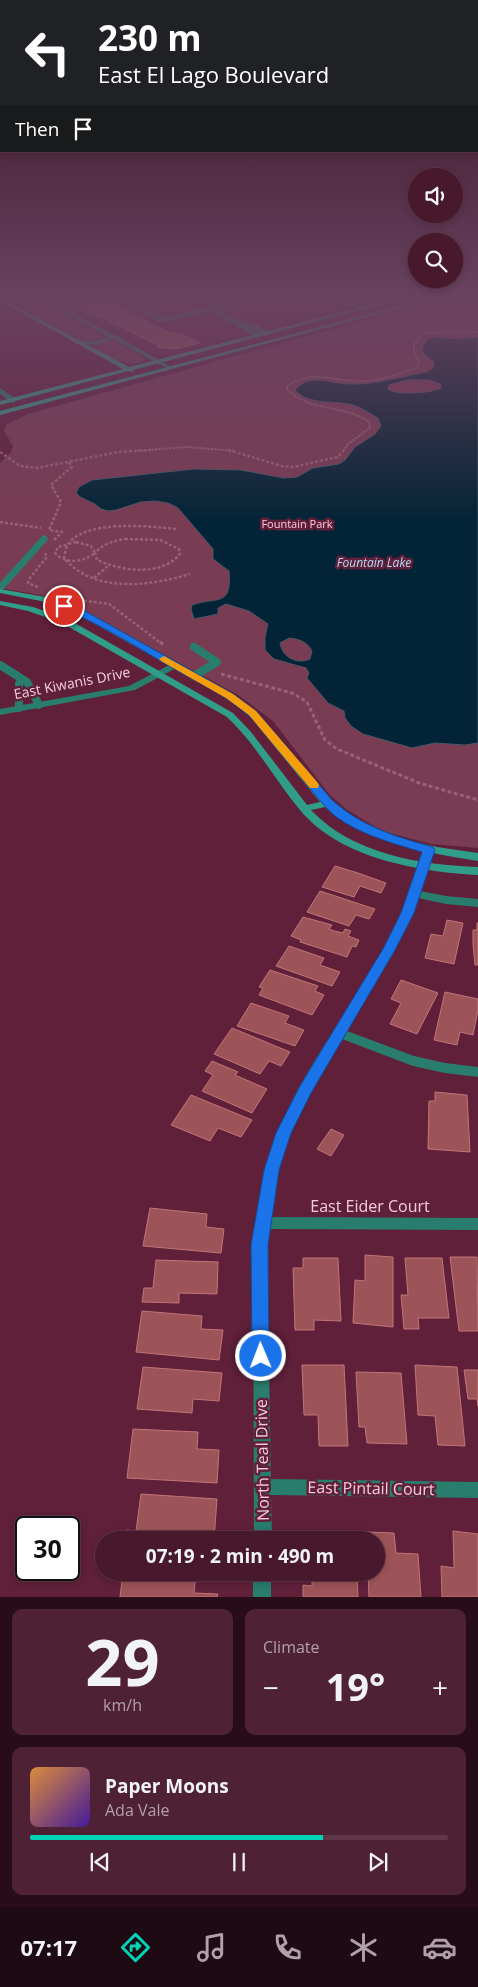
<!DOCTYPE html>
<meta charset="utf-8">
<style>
:root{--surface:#48182c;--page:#4f2134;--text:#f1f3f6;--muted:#b1a0a9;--line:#603748;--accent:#00d5b7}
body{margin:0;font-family:"Open Sans",sans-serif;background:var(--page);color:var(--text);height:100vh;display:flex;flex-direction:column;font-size:19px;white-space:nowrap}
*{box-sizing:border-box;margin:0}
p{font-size:16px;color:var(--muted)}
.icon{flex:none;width:28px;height:28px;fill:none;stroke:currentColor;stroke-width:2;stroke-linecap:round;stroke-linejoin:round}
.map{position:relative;height:1597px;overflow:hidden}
.sheet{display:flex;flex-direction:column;gap:12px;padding:12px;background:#280d18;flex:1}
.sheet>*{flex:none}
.hud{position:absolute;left:0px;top:0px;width:479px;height:152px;box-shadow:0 2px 8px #0003,0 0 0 1px var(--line);background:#202124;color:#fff;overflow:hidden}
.fabs{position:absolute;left:408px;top:168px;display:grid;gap:10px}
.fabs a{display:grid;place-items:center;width:55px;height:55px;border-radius:50%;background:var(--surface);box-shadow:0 2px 8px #0003,0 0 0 1px var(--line);font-size:25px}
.speed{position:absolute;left:15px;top:1516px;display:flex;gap:10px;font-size:25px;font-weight:700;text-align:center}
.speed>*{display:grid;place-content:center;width:65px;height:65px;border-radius:50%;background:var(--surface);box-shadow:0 2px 8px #0003,0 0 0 1px var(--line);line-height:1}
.speed .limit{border:2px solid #111;border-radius:8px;background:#fff;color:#111}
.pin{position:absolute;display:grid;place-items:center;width:42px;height:42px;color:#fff;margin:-21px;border:2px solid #fff;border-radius:50%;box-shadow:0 1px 5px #0007}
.me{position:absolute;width:55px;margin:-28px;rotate:359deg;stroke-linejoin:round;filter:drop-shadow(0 0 4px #0008)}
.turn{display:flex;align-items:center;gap:18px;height:105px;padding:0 15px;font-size:22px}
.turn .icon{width:65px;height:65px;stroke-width:2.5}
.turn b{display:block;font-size:35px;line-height:42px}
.then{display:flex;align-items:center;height:48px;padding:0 15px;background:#0003;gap:10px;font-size:19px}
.big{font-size:38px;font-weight:700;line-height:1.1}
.sheet .tile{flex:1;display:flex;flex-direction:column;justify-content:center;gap:8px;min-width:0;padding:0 18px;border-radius:10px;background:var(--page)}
.sheet .dial{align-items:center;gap:0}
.dial b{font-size:65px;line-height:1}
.song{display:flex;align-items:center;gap:15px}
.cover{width:60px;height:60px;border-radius:8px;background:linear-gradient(135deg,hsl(30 70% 55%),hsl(260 70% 35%))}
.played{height:5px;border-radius:2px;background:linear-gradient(90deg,var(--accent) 70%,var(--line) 70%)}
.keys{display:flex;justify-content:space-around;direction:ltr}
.heat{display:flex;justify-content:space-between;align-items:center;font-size:28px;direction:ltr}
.sheet .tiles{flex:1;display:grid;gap:12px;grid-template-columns:1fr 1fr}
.tile:last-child{grid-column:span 2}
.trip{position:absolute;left:95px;top:1531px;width:290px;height:50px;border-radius:25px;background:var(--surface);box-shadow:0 2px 8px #0003,0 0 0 1px var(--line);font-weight:700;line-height:50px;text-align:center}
.tab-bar{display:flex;height:80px;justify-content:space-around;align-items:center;background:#1d0a12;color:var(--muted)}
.tab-bar .icon{width:35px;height:35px}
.tab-bar .selected{color:var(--accent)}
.tab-bar b{font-size:22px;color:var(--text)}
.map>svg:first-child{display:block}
.built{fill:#6d2544}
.green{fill:#793c53}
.water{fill:#032436;stroke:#4b5667;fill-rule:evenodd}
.building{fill:#9d5458;stroke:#c27578}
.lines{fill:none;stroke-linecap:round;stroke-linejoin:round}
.path-far2{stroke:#986175;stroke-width:2;stroke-dasharray:2.5 1;stroke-linecap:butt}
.path-far1{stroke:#986175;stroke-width:2.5;stroke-dasharray:3 2;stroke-linecap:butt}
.path{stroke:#986175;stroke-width:3;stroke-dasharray:4 2.5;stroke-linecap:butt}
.lane-far2{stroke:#287d6d;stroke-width:5}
.lane-far1{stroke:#287d6d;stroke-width:7}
.lane{stroke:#287d6d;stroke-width:8}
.street{fill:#287d6d;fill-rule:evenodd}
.secondary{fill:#309d89;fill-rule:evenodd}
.route{fill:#1a73e8;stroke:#114b97}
.slow{fill:#f59e0b}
.labels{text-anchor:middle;stroke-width:5;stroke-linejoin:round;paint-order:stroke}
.far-park-label{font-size:11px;fill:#fcc8d8;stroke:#60203a}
.far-water-label{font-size:12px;font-style:italic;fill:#afdcfa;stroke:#60203a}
.street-label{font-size:14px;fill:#f4ccd8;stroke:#60203a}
.near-street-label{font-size:16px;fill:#f4ccd8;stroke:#60203a}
</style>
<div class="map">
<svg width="478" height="1597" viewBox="0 0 478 1597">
<rect width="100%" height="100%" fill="#60203a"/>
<!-- built -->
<path class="built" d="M 56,299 L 322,299 L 342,308 L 339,311 L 173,354 L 162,355 L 153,354 L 141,347 L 143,344 L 70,305 L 63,305 L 54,300 Z"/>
<!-- green -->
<path class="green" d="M 7,299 L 37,299 L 107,338 L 84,342 Z
M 440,299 L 478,299 L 478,848 L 431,844 L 386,832 L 375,827 L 346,809 L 329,794 L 273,721 L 238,695 L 71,604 L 51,597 L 0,588 L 0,463 L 11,452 L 13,446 L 4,431 L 6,425 L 28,414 Z
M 113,340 L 145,358 L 147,359 C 128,372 109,355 92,346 Z"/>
<!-- water -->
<path class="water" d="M 432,337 L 459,339 L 478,337 L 478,743 L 465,745 L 435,743 L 412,748 L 363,734 L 351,726 L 345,718 L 344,711 L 328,703 L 307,678 L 309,673 L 306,668 L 274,659 L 265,650 L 265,637 L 268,624 L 249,611 L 226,604 L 218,608 L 218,614 L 194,619 L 191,609 L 192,605 C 218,596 232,608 229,571 L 213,559 L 213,549 L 178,508 L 168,503 L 155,501 L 141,502 L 116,510 L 108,511 L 101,509 L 95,504 L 80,497 L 76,493 L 79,487 L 92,480 L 194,469 L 241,470 L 284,478 L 297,477 L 313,468 L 339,464 L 345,460 L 355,447 L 375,434 L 381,426 L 378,418 C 370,414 361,407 353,405 C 335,400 309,406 295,390 C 310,372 330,384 350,384 C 376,385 402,376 427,372 L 433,368 L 434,362 L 424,354 L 422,349 L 427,339 ZM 407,380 L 429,380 L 440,384 L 441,388 C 432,393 396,396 388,389 L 389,385 ZM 289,638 C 300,639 307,642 312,651 L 310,659 C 297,665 282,657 280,643 Z"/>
<!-- building -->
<path class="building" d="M 95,299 L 112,299 L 117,301 L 92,307 L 94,308 L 112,304 L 172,334 L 179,333 L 200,343 L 175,349 L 157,347 L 160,346 L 73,303 Z
M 335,866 L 358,873 L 386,883 L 381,893 L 360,886 L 354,897 L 322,887 Z
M 320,891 L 375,909 L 369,919 L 356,915 L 349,926 L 307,912 Z
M 303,917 L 332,925 L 329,929 L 334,931 L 343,933 L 345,929 L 351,931 L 348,936 L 359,940 L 356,947 L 352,946 L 347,957 L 300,942 L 301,940 L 291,936 Z
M 447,920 L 463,923 L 454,964 L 425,958 L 431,934 L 443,936 Z
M 477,923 L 478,923 L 478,965 L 475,965 L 473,945 L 473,930 L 477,930 Z
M 289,946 L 324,958 L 320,965 L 340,972 L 332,986 L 276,966 Z
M 270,970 L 318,986 L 315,991 L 324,995 L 312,1015 L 259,995 L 263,988 L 259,987 Z
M 401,980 L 438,993 L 417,1034 L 390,1024 L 401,1003 L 391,999 Z
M 445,992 L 478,999 L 478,1010 L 473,1035 L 460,1032 L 457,1045 L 434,1040 Z
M 251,1003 L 289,1016 L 285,1023 L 304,1030 L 295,1046 L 237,1026 Z
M 232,1028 L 290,1052 L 281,1066 L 269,1061 L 260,1074 L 214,1054 Z
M 212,1061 L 238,1072 L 235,1075 L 267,1089 L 252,1113 L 202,1091 L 213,1075 L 205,1071 Z
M 435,1092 L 467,1095 L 470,1152 L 428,1149 L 429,1101 L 435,1101 Z
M 191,1095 L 252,1120 L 241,1137 L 218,1128 L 210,1141 L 171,1125 Z
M 331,1129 L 344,1135 L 331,1156 L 317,1149 Z
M 150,1208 L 207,1214 L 206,1227 L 224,1229 L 221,1253 L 143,1246 Z
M 365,1255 L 393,1257 L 393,1327 L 353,1323 L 355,1280 L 365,1281 Z
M 450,1257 L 477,1257 L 478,1331 L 459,1331 Z
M 303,1258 L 338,1258 L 341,1321 L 314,1320 L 314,1330 L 295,1330 L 293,1268 L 303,1268 Z
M 405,1258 L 442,1258 L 449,1318 L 418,1318 L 419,1329 L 404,1329 L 401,1295 L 408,1295 Z
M 156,1260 L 218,1262 L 217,1294 L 179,1293 L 179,1303 L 142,1302 L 144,1288 L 153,1288 Z
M 142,1311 L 202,1316 L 201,1329 L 223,1330 L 219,1360 L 136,1352 Z
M 302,1365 L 344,1365 L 348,1446 L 319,1446 L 318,1415 L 304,1415 Z
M 415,1365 L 457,1367 L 465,1446 L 438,1445 L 435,1416 L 418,1415 Z
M 143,1367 L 222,1373 L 219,1401 L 193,1399 L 192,1413 L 137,1409 Z
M 464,1370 L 478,1370 L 478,1406 L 477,1399 L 468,1399 Z
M 356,1372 L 401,1373 L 407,1444 L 367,1443 L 365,1427 L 359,1427 Z
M 133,1429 L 198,1432 L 197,1449 L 219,1450 L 217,1483 L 127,1478 Z
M 141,1494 L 217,1499 L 214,1540 L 126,1540 L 127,1530 L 136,1531 Z
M 453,1531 L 478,1534 L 478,1597 L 442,1597 L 441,1566 L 454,1568 Z
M 367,1532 L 394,1533 L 396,1553 L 418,1554 L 421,1597 L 369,1597 L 368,1572 L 376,1572 L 376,1540 L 367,1540 Z
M 312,1534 L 356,1536 L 356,1540 L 312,1540 Z
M 123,1572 L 196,1572 L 194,1593 L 218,1594 L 217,1597 L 120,1597 Z
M 312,1572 L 357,1572 L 358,1597 L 303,1597 L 303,1585 L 312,1586 Z"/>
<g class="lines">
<!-- path-far2 -->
<path class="path-far2" d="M 134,451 L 186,447 L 235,451
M 343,451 L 348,444 L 370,428 L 369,422 C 344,404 307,412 286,388 C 308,367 337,383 364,381 C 382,380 401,374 417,367 L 419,363 L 414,350 L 414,344 L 424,333 L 478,332"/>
<!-- path-far1 -->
<path class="path-far1" d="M 228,450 L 282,466 L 293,467 L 338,457 L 344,450
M 0,452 L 20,466 L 37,468 L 118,452 L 151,450
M 0,522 L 41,528
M 176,529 C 150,526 82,519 67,546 C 65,550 65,555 64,558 C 94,594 150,586 190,574
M 125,539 L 160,540 L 179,549 L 180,554 C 161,577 122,571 97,560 L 95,553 C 103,544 113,541 125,539 Z
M 54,540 L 62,532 L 49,530 L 61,502 L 51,485 L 72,467 L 68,461
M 76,542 L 91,546 L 95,553 C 83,562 66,565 55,553 L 58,547 Z
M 94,578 L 109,565
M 38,587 L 28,583 L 29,579 L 47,557 L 45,553
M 79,600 L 109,604 L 162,644"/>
<!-- path -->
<path class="path" d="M 160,642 L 164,645
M 221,674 L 292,693 L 307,702 L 325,740 L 337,749 L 419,783 L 478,800"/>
<!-- lane-far2 -->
<path class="lane-far2" d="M 121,299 L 162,320 L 209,309
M 251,299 L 209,309 L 238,323 L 250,325 L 267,333
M 239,325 L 258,335
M 0,391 L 13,400"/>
<!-- lane-far1 -->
<path class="lane-far1" d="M 0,588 L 44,539"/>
<!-- lane -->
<path class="lane" d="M 194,647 L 217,662 L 194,676
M 0,665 L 27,682 L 39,705
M 19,708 L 19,684 L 21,680"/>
<!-- street -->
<path class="street" d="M 40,299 L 46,299 L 115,335 L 173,368 L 168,369 L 113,339 L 97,345 L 76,344 L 75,343 C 85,338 97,344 108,337 Z
M 335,299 L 342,299 L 377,314 L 372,315 Z
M 175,662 L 179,665 L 178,667 L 135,690 L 0,715 L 0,709 L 129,686 Z
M 429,847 L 434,850 L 420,891 L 446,896 L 478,899 L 478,907 L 446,904 L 418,898 C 401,945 372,988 347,1031 L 414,1056 L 445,1063 L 478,1067 L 478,1077 L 445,1073 L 413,1066 L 342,1039 C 317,1081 289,1123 279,1171 C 275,1186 274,1202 271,1217 L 478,1218 L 478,1230 L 270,1229 L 267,1245 L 271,1479 L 478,1482 L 478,1498 L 271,1495 L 272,1540 L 254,1540 L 253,1245 L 256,1225 L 255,1223 L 257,1219 C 262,1190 266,1161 277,1133 C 304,1067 350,1011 384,949 C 401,917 412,884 424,850 Z
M 253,1572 L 271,1572 L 271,1597 L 253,1597 Z"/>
<!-- secondary -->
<path class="secondary" d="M 0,299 L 3,299 L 129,367 L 393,299 L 401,299 L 133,370 L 133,372 L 128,371 L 0,405 L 0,401 L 123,369 L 0,301 Z
M 426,299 L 434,299 L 0,415 L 0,411 Z
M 0,589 L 51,598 L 85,611 L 233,694 L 255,711 L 331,801 L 348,814 L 365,824 L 402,839 L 437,847 L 478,853 L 478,861 C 421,852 372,843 325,807 L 311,810 C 352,854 421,865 478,867 L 478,875 C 419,872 339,858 300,810 C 275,780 256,744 227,717 L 60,622 L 28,611 L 0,605 L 0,601 L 33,607 L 66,618 L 233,713 L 251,732 L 307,805 L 320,802 L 249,715 L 227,698 L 79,615 L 46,602 L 0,593 Z"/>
</g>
<!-- sky -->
<linearGradient id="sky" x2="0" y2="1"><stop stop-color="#351220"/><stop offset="0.57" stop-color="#694260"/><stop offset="1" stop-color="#694260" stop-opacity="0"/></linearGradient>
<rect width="478" height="522" fill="url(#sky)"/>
<!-- route -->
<path class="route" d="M 64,603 L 85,611 L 233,694 L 256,711 L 332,800 C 361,826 396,837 433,847 L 435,850 L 414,913 L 395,950 L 311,1093 L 291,1133 L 279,1170 L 268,1245 L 269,1356 L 267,1361 L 261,1364 L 254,1361 L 252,1356 L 251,1245 L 264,1170 L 276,1133 L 300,1086 L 383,949 L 401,913 L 422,852 C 392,843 361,835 335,816 C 324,807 316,795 307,785 C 289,761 270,735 248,715 C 226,695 197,682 171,667 C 135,646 99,623 60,608 L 60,604 Z"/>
<!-- slow -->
<path class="slow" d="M 164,656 L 233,694 L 256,711 L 318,783 L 319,785 L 318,788 L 310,788 L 249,715 L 226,698 L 161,661 L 159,659 Z"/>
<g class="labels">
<!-- far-park labels -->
<g class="far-park-label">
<text x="297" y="528">Fountain Park</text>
</g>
<!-- far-water labels -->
<g class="far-water-label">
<text x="374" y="567">Fountain Lake</text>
</g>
<!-- street labels -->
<g class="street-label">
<text transform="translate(72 683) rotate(-11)" y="5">East Kiwanis Drive</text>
</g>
<!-- near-street labels -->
<g class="near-street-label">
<text x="370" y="1212">East Eider Court</text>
<text transform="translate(262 1460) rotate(-91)" y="6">North Teal Drive</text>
<text transform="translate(371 1488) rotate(1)" y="6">East Pintail Court</text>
</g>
</g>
</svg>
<div class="fabs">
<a><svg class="icon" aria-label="sound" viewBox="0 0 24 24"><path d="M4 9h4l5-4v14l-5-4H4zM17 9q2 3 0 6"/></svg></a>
<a><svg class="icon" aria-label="search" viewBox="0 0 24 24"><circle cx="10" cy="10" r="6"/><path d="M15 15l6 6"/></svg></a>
</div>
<div class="speed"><div class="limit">30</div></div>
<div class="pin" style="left:64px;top:606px;background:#d93025"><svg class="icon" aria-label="arrive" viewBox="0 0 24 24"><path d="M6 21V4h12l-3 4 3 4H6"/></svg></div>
<svg class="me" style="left:261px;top:1356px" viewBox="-20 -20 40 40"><circle r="17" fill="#1a73e8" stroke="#fff" stroke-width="3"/><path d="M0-11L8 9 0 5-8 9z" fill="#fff"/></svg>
<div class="trip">07:19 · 2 min · 490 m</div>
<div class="hud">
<div class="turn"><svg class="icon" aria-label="left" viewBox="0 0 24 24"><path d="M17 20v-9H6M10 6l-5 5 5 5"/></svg><div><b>230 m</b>East El Lago Boulevard</div></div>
<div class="then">Then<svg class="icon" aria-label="arrive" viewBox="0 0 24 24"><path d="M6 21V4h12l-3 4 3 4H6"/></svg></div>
</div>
</div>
<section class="sheet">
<div class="tiles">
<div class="tile dial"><b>29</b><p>km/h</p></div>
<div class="tile"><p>Climate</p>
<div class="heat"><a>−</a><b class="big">19°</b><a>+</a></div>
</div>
<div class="tile">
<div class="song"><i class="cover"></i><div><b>Paper Moons</b><p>Ada Vale</p></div></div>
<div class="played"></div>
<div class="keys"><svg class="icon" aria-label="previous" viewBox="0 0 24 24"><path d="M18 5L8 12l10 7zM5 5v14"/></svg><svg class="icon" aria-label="pause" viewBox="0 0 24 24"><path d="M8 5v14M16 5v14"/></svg><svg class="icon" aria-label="next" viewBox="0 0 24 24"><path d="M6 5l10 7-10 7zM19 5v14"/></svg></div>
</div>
</div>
</section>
<nav class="tab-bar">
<b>07:17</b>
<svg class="icon selected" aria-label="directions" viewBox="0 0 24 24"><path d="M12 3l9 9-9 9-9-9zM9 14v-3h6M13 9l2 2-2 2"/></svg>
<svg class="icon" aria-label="music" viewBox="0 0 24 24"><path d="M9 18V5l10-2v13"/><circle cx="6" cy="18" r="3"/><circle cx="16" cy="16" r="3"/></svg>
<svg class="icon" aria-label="phone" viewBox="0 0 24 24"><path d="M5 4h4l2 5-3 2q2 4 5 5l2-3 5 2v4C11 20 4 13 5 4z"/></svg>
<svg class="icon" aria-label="climate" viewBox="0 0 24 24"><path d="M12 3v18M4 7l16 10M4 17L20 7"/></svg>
<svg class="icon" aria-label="car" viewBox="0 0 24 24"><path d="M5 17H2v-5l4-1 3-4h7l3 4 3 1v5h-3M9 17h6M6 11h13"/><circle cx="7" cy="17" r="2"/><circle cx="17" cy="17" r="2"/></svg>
</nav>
